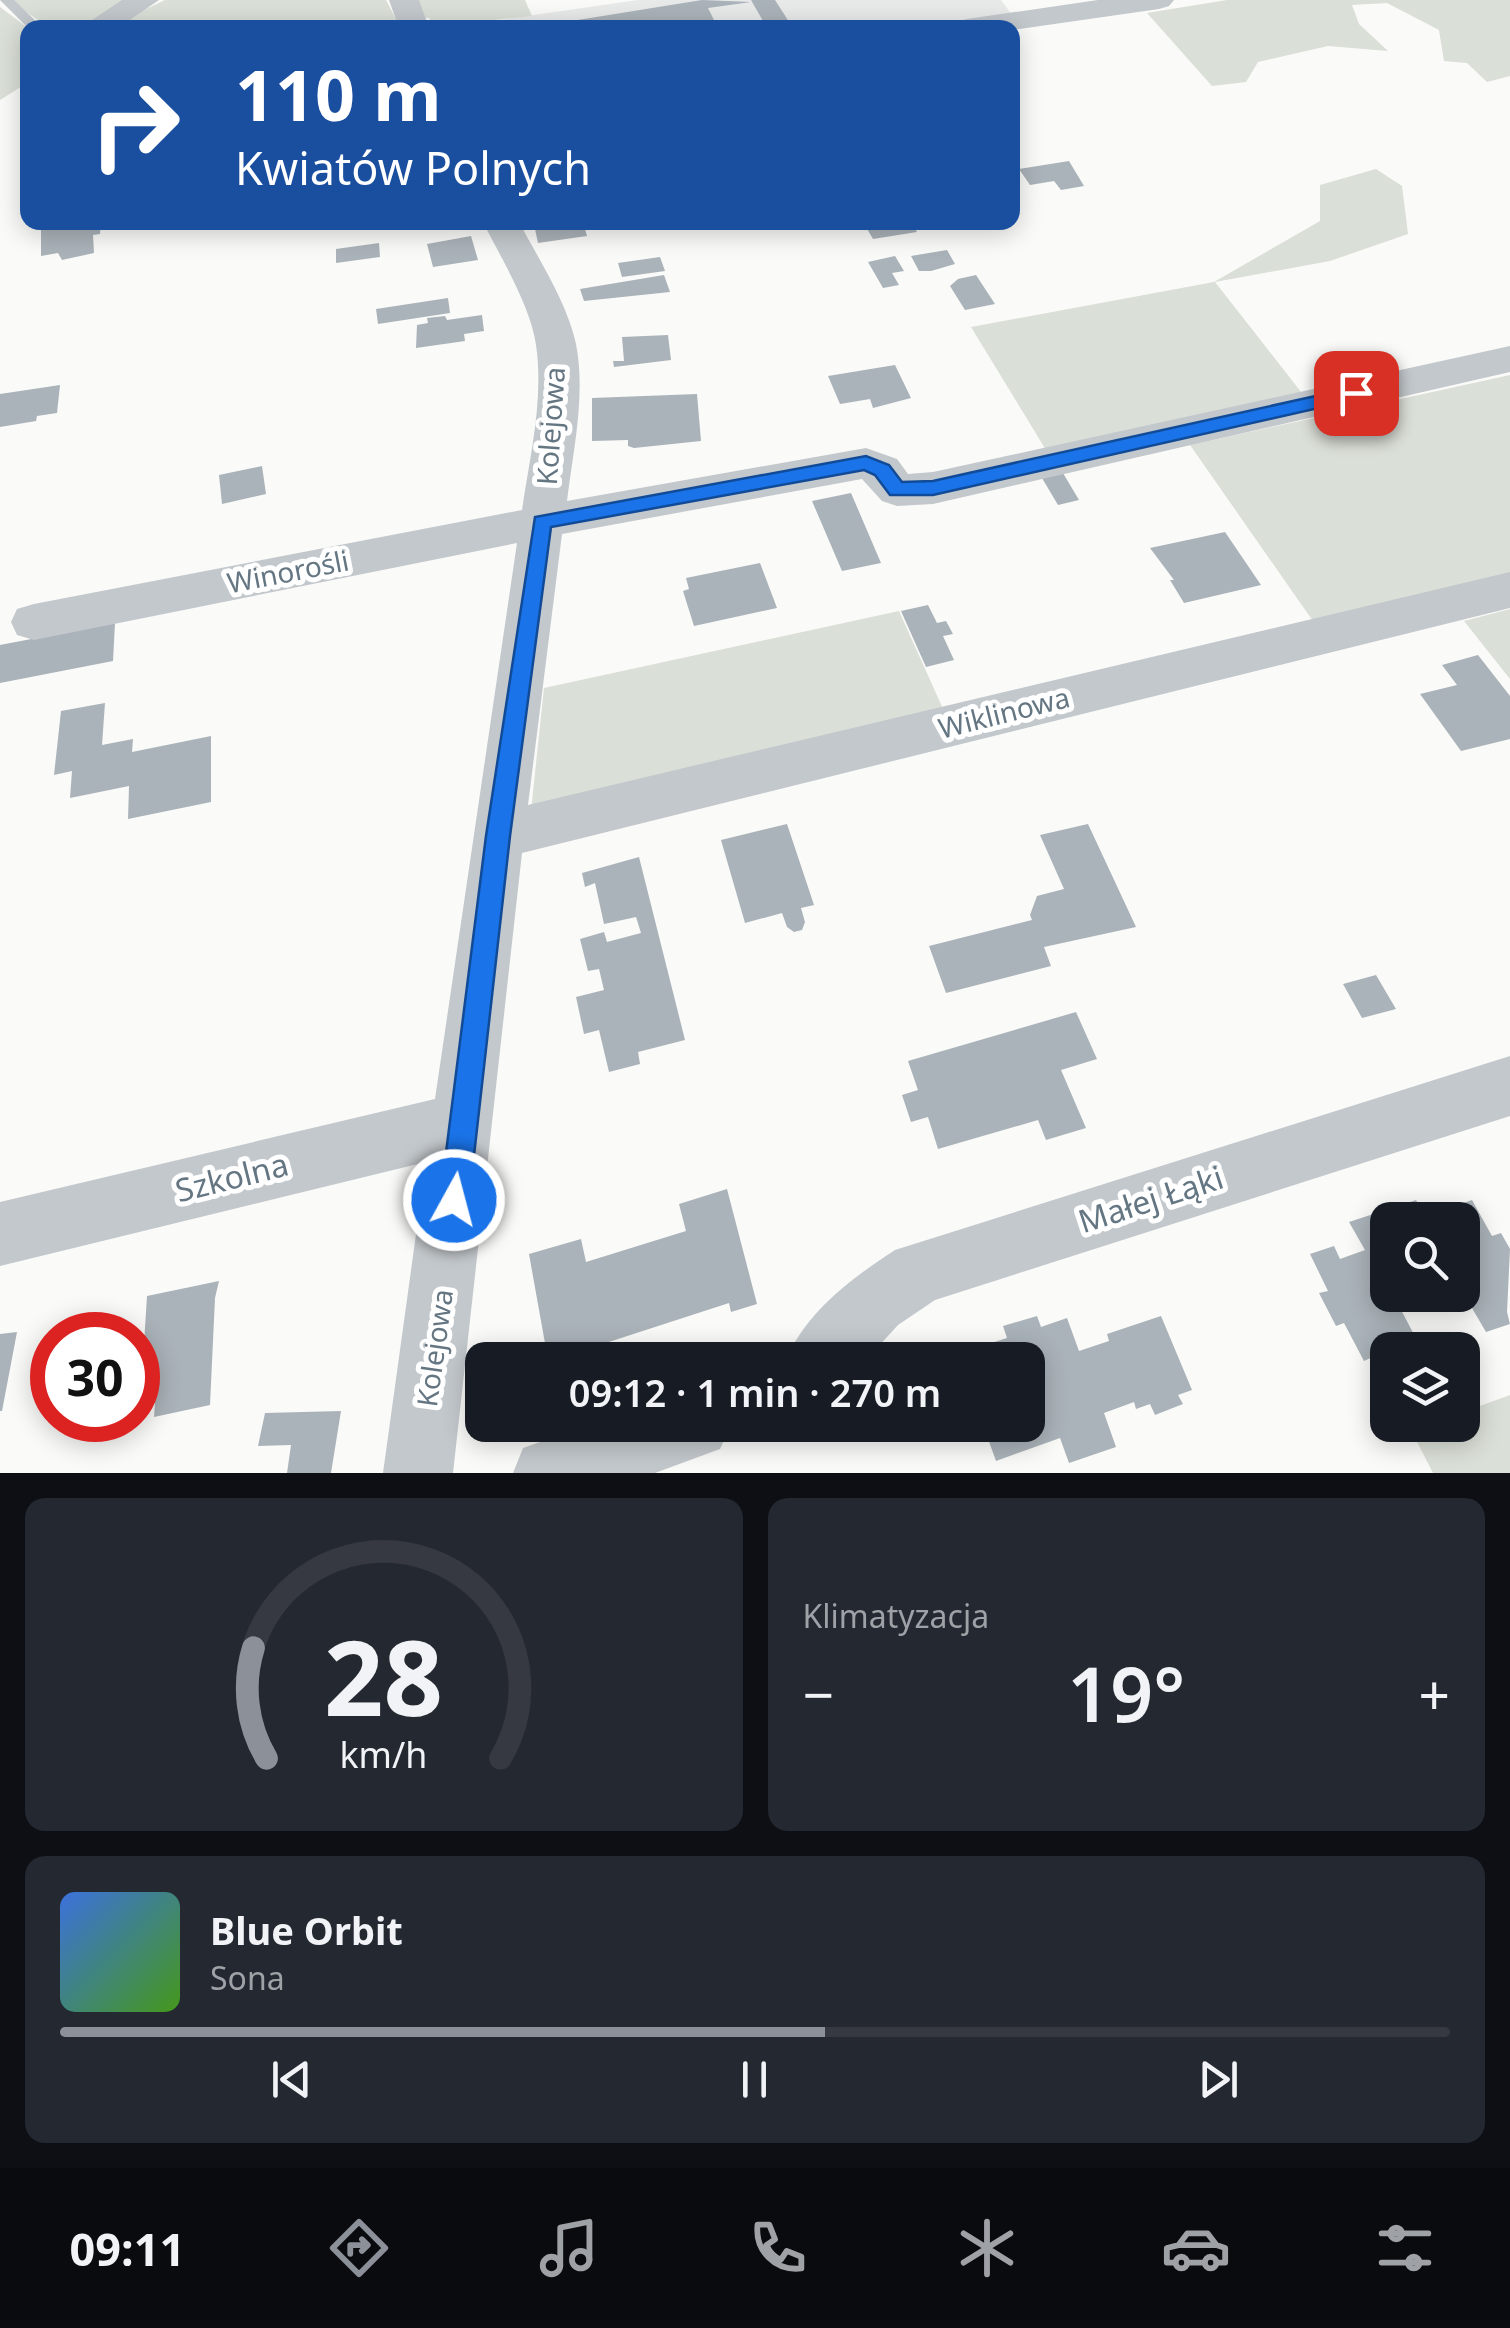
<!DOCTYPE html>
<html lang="pl">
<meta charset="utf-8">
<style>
:root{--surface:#171b24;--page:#242831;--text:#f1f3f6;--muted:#9ea1a6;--line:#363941;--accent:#8c9099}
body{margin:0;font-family:"Noto Sans",sans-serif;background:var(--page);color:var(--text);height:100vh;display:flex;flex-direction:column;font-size:38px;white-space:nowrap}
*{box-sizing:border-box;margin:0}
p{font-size:32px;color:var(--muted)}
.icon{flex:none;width:55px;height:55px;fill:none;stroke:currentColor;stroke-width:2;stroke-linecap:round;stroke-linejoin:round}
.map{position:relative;height:1473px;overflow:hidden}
.details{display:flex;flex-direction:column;gap:25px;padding:25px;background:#0d0f14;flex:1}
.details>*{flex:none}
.guide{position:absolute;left:20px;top:20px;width:1000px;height:210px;border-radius:20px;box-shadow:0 5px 25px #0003;background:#1a4fa0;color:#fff;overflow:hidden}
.tools{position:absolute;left:1370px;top:1202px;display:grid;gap:20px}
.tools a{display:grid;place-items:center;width:110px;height:110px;border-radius:20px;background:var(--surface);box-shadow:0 5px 25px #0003;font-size:50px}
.speed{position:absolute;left:30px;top:1312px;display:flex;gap:20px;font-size:50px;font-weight:700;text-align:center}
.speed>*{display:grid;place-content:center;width:130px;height:130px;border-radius:50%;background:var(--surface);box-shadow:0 5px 25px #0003;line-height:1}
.speed .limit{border:15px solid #d22;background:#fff;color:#111}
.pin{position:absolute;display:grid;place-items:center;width:85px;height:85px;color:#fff;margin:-42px;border-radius:20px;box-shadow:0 5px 15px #0006}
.me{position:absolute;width:110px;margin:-55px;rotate:7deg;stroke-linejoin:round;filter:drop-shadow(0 0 8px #0008)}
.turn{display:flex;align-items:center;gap:35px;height:210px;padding:0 50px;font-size:45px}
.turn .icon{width:130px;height:130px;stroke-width:2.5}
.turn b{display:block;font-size:70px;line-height:85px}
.big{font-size:75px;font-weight:600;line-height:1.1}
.details .tile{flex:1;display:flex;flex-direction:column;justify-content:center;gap:15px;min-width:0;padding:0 35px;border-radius:20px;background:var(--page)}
.details .dial{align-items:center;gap:0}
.dial svg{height:260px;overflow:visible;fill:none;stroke:var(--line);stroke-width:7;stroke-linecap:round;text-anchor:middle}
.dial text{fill:var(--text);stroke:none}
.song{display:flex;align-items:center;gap:30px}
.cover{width:120px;height:120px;border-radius:15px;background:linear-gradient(135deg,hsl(220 70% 55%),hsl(100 70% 35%))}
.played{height:10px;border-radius:5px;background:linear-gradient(90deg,var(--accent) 55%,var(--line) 55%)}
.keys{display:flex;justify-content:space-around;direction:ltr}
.heat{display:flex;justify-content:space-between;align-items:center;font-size:55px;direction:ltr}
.details .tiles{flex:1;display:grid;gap:25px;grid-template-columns:1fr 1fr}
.tile:last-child{grid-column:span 2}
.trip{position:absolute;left:465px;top:1342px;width:580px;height:100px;border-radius:20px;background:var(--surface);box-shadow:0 5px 25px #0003;font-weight:600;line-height:100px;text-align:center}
.tabs{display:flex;height:160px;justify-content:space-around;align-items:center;background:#090b0e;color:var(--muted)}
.tabs .icon{width:70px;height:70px}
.tabs .selected{color:var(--accent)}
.tabs b{font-size:45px;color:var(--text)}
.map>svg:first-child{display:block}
.built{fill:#e8e9e9}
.green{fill:#dadfd7}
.building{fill:#aab3b9}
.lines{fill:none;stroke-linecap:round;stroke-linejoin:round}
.lane{fill:#c3c8cc;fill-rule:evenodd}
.street{fill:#c3c8cc;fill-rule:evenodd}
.route{fill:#1a73e8;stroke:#114b97;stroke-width:2.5}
.labels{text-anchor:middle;stroke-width:10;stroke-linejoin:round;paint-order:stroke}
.street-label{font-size:28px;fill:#657683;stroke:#fff}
.near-street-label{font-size:32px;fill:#657683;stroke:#fff}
</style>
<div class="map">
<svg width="1510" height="1473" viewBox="0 0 1510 1473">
<rect width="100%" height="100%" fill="#fafaf8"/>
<!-- built -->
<path class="built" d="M 638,0 L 1001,0 L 1012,15 L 923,28 L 444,28 Z"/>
<!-- green -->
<path class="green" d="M 13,0 L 134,0 C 82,30 61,46 13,0 Z
M 165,0 L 386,0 L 400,27 L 106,28 Z
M 416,0 L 525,0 L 532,16 L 426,27 L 433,24 L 429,18 L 423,18 Z
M 1227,0 L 1510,0 L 1510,76 L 1487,82 L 1467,63 L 1444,61 L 1439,30 L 1387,3 L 1352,5 L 1359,24 L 1388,51 L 1328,46 L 1258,62 L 1246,82 L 1212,86 L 1147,13 Z
M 0,7 L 28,28 L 27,83 L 0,100 Z
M 1376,169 L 1402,186 L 1408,234 L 1330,261 L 1215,282 L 1305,397 L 1046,450 L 971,327 L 1214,282 L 1320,221 L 1320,185 Z
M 1510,375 L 1510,576 L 1315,624 L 1190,445 Z
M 1510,609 L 1510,679 L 1464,621 Z
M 899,611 L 944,711 L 531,811 L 544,688 Z
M 1510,1395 L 1510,1473 L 1433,1473 L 1411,1430 L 1426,1425 L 1462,1425 L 1463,1412 Z"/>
<!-- building -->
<path class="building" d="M 702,0 L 751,2 L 708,8 L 718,28 L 528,28 Z
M 751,0 L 775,0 L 791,25 L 733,28 L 763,21 Z
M 1069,161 L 1084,186 L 1061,190 L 1054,181 L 1030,185 L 1019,169 Z
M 62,222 L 101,222 L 100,234 L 93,235 L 94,253 L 62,260 L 58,253 L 41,256 L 41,229 L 61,226 Z
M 583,222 L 587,236 L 538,243 L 535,229 Z
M 911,222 L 917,232 L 873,239 L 866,227 L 856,223 Z
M 471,236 L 478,260 L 433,267 L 427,244 Z
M 379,243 L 380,257 L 336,263 L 336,249 Z
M 947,250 L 955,264 L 931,271 L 919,271 L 911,256 Z
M 895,256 L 904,271 L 892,273 L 899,285 L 883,288 L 868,262 Z
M 660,257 L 665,271 L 622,277 L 618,263 Z
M 664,275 L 670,292 L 584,301 L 580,289 Z
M 976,275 L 995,304 L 965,310 L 950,286 L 958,279 Z
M 448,298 L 450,313 L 378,324 L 376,309 Z
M 482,315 L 484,331 L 464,334 L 465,341 L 416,348 L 417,325 L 428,323 L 427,318 L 445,316 L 447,320 Z
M 668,335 L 671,360 L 614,367 L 613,361 L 624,361 L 622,337 Z
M 895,365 L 911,398 L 873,408 L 870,399 L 840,404 L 828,376 Z
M 60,385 L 57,413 L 37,416 L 36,421 L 0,427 L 0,394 Z
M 697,394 L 701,441 L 634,448 L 628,446 L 628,440 L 592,441 L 592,398 Z
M 262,466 L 266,494 L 222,504 L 219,475 Z
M 1063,473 L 1079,500 L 1058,505 L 1042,478 Z
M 851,493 L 881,563 L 842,571 L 812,501 Z
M 1225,532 L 1261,585 L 1184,603 L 1170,580 L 1174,580 L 1150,548 Z
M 760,563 L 777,608 L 694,626 L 683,591 L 689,589 L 686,578 Z
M 928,605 L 937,623 L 946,621 L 953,634 L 943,636 L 954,660 L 926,667 L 901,611 Z
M 115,623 L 113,661 L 0,683 L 0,645 Z
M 1478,655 L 1510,696 L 1510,739 L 1461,751 L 1420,694 L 1457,685 L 1442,665 Z
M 105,703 L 102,745 L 133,739 L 132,752 L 211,736 L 211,802 L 128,819 L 129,786 L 70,798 L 72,771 L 54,775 L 61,711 Z
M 787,824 L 814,905 L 801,908 L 805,922 L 802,930 L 794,932 L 787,927 L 782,913 L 745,923 L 721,840 Z
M 1088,824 L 1136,927 L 1044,947 L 1051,966 L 946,993 L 929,946 L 1032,920 L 1030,915 L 1037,896 L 1064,889 L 1040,835 Z
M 639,857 L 685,1040 L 638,1052 L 640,1064 L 609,1072 L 599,1030 L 584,1034 L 576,997 L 604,990 L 599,969 L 588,971 L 580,939 L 604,932 L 607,942 L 641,933 L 636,917 L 604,924 L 595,883 L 585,887 L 582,873 Z
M 1376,975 L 1396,1009 L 1362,1018 L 1343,984 Z
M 1076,1012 L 1097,1059 L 1061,1070 L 1086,1128 L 1046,1140 L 1038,1120 L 938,1149 L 928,1117 L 911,1122 L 902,1095 L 918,1090 L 908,1061 Z
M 727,1189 L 757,1304 L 731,1312 L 729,1303 L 578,1352 L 579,1360 L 548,1360 L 529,1254 L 581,1239 L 586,1262 L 686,1231 L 679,1204 Z
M 1416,1200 L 1428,1220 L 1388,1220 L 1388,1295 L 1423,1295 L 1398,1304 L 1422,1350 L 1388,1350 L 1364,1361 L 1344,1323 L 1336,1326 L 1319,1293 L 1328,1291 L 1310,1254 L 1334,1246 L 1340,1259 L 1365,1250 L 1349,1222 Z
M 1472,1200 L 1492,1236 L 1501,1233 L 1510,1249 L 1507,1312 L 1510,1324 L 1486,1332 L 1462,1291 L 1462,1220 L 1455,1220 L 1449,1208 Z
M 219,1281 L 215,1298 L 210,1405 L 154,1417 L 157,1372 L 142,1375 L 147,1296 Z
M 1037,1316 L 1041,1327 L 1067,1318 L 1079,1351 L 1109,1341 L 1107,1334 L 1161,1316 L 1192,1390 L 1178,1395 L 1183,1404 L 1155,1415 L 1150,1404 L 1136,1409 L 1134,1402 L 1104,1413 L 1116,1447 L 1069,1463 L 1060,1438 L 996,1461 L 987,1436 L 992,1434 L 989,1425 L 1028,1425 L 1028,1360 L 972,1360 L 969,1350 L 1007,1338 L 1003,1326 Z
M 17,1332 L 2,1411 L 0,1411 L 0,1334 Z
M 341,1411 L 331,1473 L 287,1473 L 291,1445 L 258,1446 L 265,1413 Z"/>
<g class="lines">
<!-- lane -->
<path class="lane" d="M 0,0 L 14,0 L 43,28 L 28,28 Z"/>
<!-- street -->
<path class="street" d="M 122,0 L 159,0 L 118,28 L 80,28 Z
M 389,0 L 419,0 L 429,28 L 399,28 Z
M 1098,0 L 1174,0 L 1169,6 L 1159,9 L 1012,30 L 952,28 L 956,22 L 967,19 Z
M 483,222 L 519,222 C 539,260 567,302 576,344 C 586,395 573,451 567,501 L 866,448 L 897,459 L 908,474 L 933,472 L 1510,346 L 1510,372 L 933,504 L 897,506 L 882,501 L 862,479 L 562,534 L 528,805 L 1510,572 L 1510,608 L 522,853 L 453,1473 L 383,1473 L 426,1162 L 0,1266 L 0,1202 L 435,1099 L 517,543 L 34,640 L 17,635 L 11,622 L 17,609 L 34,604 L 522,510 C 530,456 544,399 536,345 C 531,307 501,258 483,222 Z
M 1510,1056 L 1510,1116 L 935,1300 L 898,1325 L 866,1360 L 786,1360 C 806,1312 852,1278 895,1250 Z
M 588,1425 L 731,1425 L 720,1449 L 655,1473 L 513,1473 L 523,1448 Z"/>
</g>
<!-- route -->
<path class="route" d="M 1356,387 L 1365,393 L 1363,398 L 933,495 L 890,495 L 875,475 L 864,470 L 551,527 L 510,836 L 469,1200 L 464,1210 L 454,1214 L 444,1210 L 440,1200 L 486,836 L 535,517 L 866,456 L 889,465 L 902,482 L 933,481 Z"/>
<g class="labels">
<!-- street labels -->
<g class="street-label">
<text transform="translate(551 426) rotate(-86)" y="10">Kolejowa</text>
<text transform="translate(288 572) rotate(-11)" y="10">Winorośli</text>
<text transform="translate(1004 713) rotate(-14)" y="10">Wiklinowa</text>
<text transform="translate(435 1348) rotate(-82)" y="10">Kolejowa</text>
</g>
<!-- near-street labels -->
<g class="near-street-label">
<text transform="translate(232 1178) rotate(-14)" y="11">Szkolna</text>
<text transform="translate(1151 1200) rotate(-18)" y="11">Małej Łąki</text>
</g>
</g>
</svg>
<div class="tools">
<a><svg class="icon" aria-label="search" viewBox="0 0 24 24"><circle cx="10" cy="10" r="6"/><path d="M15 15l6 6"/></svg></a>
<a><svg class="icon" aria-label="layers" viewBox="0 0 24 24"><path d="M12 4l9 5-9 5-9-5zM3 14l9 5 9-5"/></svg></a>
</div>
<div class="speed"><div class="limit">30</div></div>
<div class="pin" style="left:1356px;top:393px;background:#d93025"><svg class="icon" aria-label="arrive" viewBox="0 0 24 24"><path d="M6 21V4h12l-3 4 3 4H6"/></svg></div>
<svg class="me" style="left:454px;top:1200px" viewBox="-20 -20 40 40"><circle r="17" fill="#1a73e8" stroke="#fff" stroke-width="3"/><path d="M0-11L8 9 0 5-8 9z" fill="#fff"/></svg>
<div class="trip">09:12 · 1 min · 270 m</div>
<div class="guide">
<div class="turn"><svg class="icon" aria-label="right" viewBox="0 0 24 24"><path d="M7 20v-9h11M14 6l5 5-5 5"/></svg><div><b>110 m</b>Kwiatów Polnych</div></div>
</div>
</div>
<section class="details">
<div class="tiles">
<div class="tile dial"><svg viewBox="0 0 100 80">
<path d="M14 69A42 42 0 1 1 86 69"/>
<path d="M14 69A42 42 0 0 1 10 35" stroke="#8c9099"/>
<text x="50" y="56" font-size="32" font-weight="700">28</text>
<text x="50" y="72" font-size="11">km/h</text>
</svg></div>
<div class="tile"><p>Klimatyzacja</p>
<div class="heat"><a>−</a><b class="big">19°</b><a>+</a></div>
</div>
<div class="tile">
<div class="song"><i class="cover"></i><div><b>Blue Orbit</b><p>Sona</p></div></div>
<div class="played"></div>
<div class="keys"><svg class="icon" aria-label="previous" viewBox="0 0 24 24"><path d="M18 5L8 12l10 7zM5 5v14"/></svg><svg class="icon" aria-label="pause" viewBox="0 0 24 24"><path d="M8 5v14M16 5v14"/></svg><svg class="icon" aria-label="next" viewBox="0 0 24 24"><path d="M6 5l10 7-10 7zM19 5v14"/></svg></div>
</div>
</div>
</section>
<nav class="tabs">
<b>09:11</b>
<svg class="icon selected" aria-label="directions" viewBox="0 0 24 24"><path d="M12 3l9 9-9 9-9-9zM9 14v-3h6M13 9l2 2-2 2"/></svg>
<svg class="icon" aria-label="music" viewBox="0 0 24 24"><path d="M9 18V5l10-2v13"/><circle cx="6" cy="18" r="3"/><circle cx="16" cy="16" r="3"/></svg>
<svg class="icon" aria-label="phone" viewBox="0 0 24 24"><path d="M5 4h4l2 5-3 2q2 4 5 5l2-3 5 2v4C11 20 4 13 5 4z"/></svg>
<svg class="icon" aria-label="climate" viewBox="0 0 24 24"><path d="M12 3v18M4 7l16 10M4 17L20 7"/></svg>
<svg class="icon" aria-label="car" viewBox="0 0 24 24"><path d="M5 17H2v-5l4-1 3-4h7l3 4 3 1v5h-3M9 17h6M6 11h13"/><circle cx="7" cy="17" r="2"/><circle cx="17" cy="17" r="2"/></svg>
<svg class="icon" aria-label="filters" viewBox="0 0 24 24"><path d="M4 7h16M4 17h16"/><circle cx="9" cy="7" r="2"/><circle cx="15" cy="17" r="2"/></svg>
</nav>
